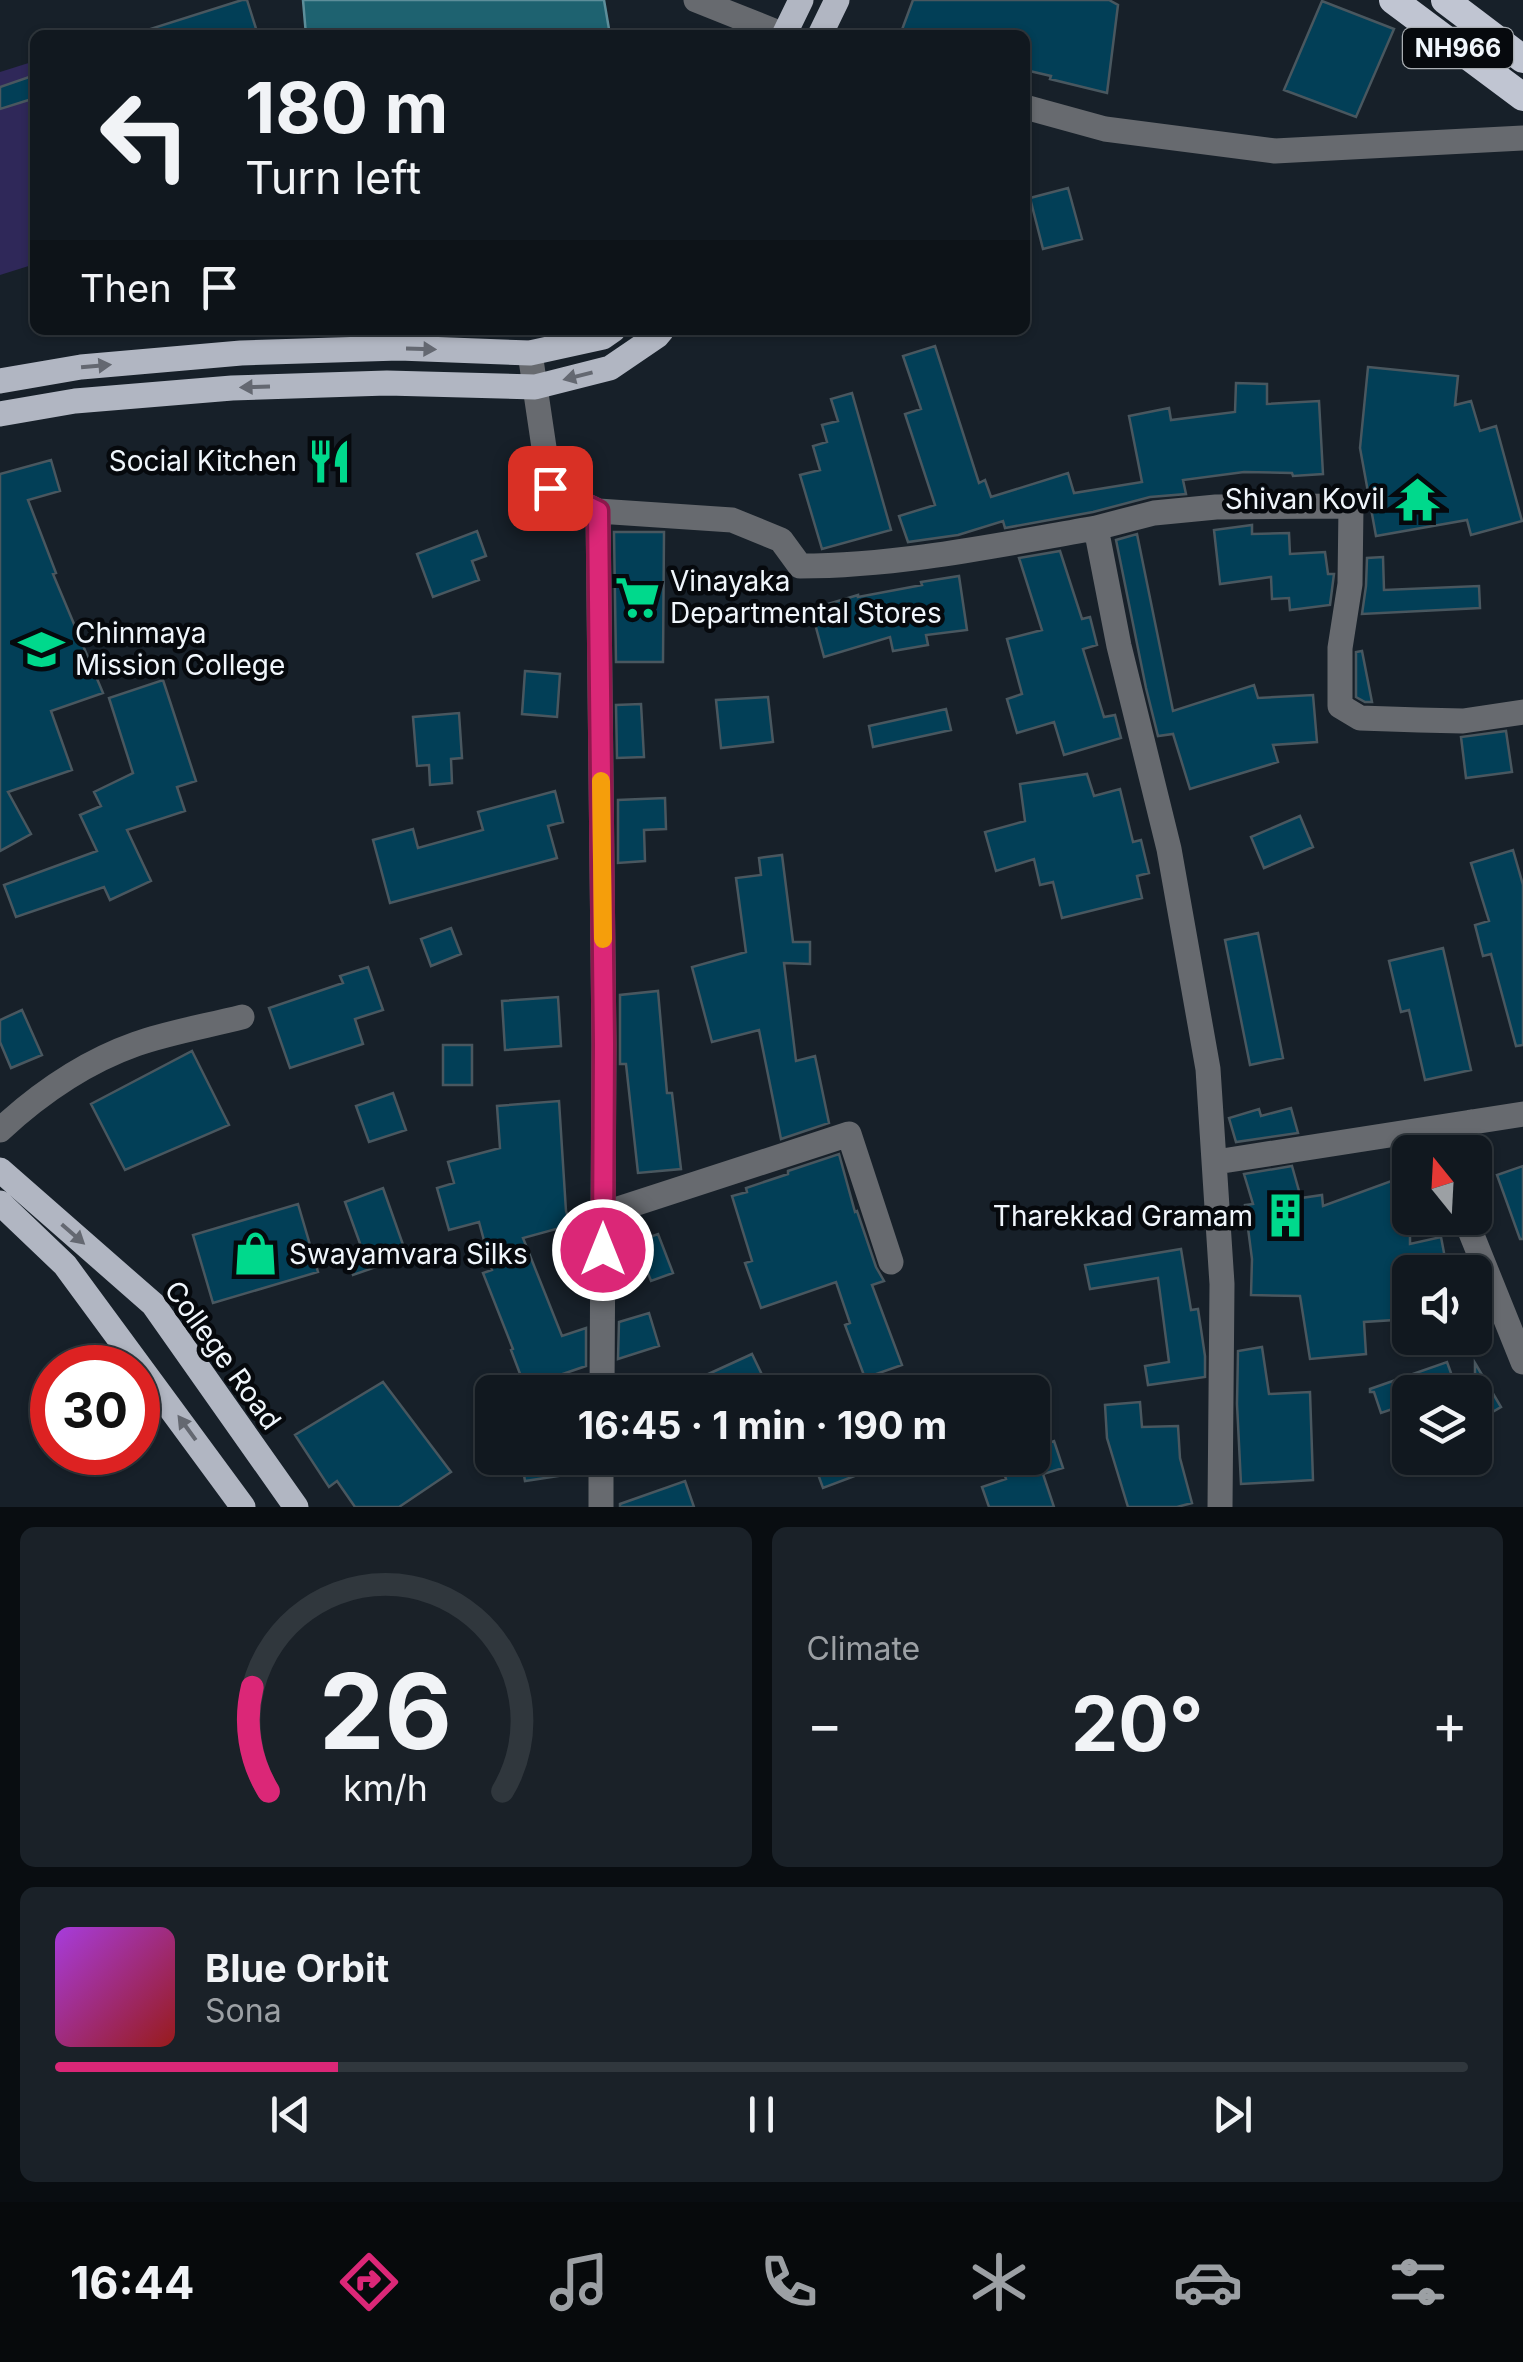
<!DOCTYPE html>
<meta charset="utf-8">
<style>
:root{--surface:#11181f;--page:#1a2128;--text:#f1f3f6;--muted:#9ca0a4;--line:#30373d;--accent:#db2777}
body{margin:0;font-family:Inter,sans-serif;background:var(--page);color:var(--text);height:100vh;display:flex;flex-direction:column;font-size:38px;white-space:nowrap}
*{box-sizing:border-box;margin:0}
p{font-size:32px;color:var(--muted)}
.icon{flex:none;width:55px;height:55px;fill:none;stroke:currentColor;stroke-width:2;stroke-linecap:round;stroke-linejoin:round}
.map{position:relative;height:1507px;overflow:hidden}
.side{display:flex;flex-direction:column;gap:20px;padding:20px;background:#090d11;flex:1}
.side>*{flex:none}
.hud{position:absolute;left:30px;top:30px;width:1000px;height:305px;border-radius:15px;box-shadow:0 2px 8px #0004,0 0 0 2px var(--line);background:#11181f;color:var(--text);overflow:hidden}
.needle{width:65px;rotate:342deg}
.controls{position:absolute;left:1392px;top:1135px;display:grid;gap:20px}
.controls a{display:grid;place-items:center;width:100px;height:100px;border-radius:15px;background:var(--surface);box-shadow:0 2px 8px #0004,0 0 0 2px var(--line);font-size:50px}
.speed{position:absolute;left:30px;top:1345px;display:flex;gap:20px;font-size:50px;font-weight:700;text-align:center}
.speed>*{display:grid;place-content:center;width:130px;height:130px;border-radius:50%;background:var(--surface);box-shadow:0 2px 8px #0004,0 0 0 2px var(--line);line-height:1}
.speed .limit{border:15px solid #d22;background:#fff;color:#111}
.pin{position:absolute;display:grid;place-items:center;width:85px;height:85px;color:#fff;margin:-42px;border-radius:20px;box-shadow:0 5px 15px #0006}
.me{position:absolute;width:110px;margin:-55px;rotate:0deg;stroke-linejoin:round;filter:drop-shadow(0 0 8px #0008)}
.turn{display:flex;align-items:center;gap:35px;height:210px;padding:0 50px;font-size:45px}
.turn .icon{width:130px;height:130px;stroke-width:2.5}
.turn b{display:block;font-size:70px;line-height:85px}
.then{display:flex;align-items:center;height:95px;padding:0 50px;background:#0003;gap:20px;font-size:38px}
.big{font-size:75px;font-weight:700;line-height:1.1}
.side .widget{flex:1;display:flex;flex-direction:column;justify-content:center;gap:15px;min-width:0;padding:0 35px;border-radius:15px;background:var(--page)}
.side .dial{align-items:center;gap:0}
.dial svg{height:260px;overflow:visible;fill:none;stroke:var(--line);stroke-width:7;stroke-linecap:round;text-anchor:middle}
.dial text{fill:var(--text);stroke:none}
.song{display:flex;align-items:center;gap:30px}
.cover{width:120px;height:120px;border-radius:15px;background:linear-gradient(135deg,hsl(280 70% 55%),hsl(0 70% 35%))}
.played{height:10px;border-radius:5px;background:linear-gradient(90deg,var(--accent) 20%,var(--line) 20%)}
.keys{display:flex;justify-content:space-around;direction:ltr}
.heat{display:flex;justify-content:space-between;align-items:center;font-size:55px;direction:ltr}
.side .tiles{flex:1;display:grid;gap:20px;grid-template-columns:1fr 1fr}
.widget:last-child{grid-column:span 2}
.trip{position:absolute;left:475px;top:1375px;width:575px;height:100px;border-radius:15px;background:var(--surface);box-shadow:0 2px 8px #0004,0 0 0 2px var(--line);font-weight:700;line-height:100px;text-align:center}
.tabs{display:flex;height:160px;justify-content:space-around;align-items:center;background:#070a0c;color:var(--muted)}
.tabs .icon{width:70px;height:70px}
.tabs .on{color:var(--accent)}
.tabs b{font-size:45px;color:var(--text)}
.map>svg:first-child{display:block}
.green{fill:#2f2859}
.water{fill:#1e6270;stroke:#5d8e9a;stroke-width:2.5}
.building{fill:#023f57;stroke:#49575f;stroke-width:2.5}
.lines{fill:none;stroke-linecap:round;stroke-linejoin:round}
.minor{stroke:#676a6f;stroke-width:25}
.tertiary{stroke:#676a6f;stroke-width:25}
.primary{stroke:#b1b6c2;stroke-width:25}
.trunk{stroke:#c0c5d2;stroke-width:28}
.oneway{fill:#646871}
.route-casing{stroke:#8e194d;stroke-width:25}
.route{stroke:#db2777;stroke-width:18}
.slow{stroke:#f59e0b;stroke-width:18}
.labels{text-anchor:middle;stroke-width:9;stroke-linejoin:round;paint-order:stroke}
.shield{fill:#06090d;stroke:#aaafb4;stroke-width:2.5}
.shield-label{font-size:25px;font-weight:bold;fill:#f0f6fc}
.poi-label{font-size:28px;fill:#f0f6fc;stroke:#06090d;text-anchor:end}
.street-label{font-size:28px;fill:#f0f6fc;stroke:#06090d}
</style>
<div class="map">
<svg width="1523" height="1507" viewBox="0 0 1523 1507">
<rect width="100%" height="100%" fill="#172029"/>
<!-- green -->
<path class="green" d="M 35,61 L 35,264 L 0,275 L 0,72 Z"/>
<!-- water -->
<path class="water" d="M 303,0 L 604,0 L 610,35 L 306,35 Z"/>
<!-- building -->
<path class="building" d="M 242,0 L 247,0 L 258,35 L 148,35 L 147,30 Z
M 913,0 L 1109,0 L 1118,5 L 1107,93 L 1050,79 L 1051,76 L 1025,70 L 1025,35 L 900,35 Z
M 1322,1 L 1394,29 L 1356,117 L 1284,90 Z
M 35,75 L 35,98 L 0,109 L 0,87 Z
M 1068,188 L 1082,239 L 1043,249 L 1030,198 Z
M 935,346 L 979,483 L 985,480 L 991,497 L 1068,473 L 1074,493 L 1142,482 L 1129,416 L 1169,408 L 1171,420 L 1235,412 L 1236,383 L 1267,384 L 1267,404 L 1319,401 L 1323,474 L 1293,476 L 1292,473 L 1244,472 L 1183,480 L 1186,494 L 1150,497 L 1093,512 L 1005,528 L 1003,521 L 958,535 L 908,542 L 899,516 L 935,505 L 905,414 L 921,409 L 903,356 Z
M 1368,367 L 1458,376 L 1455,405 L 1471,401 L 1480,431 L 1496,426 L 1522,521 L 1471,535 L 1467,520 L 1376,536 L 1360,448 Z
M 852,393 L 891,530 L 822,549 L 800,475 L 820,470 L 813,446 L 827,442 L 822,425 L 838,421 L 831,399 Z
M 51,460 L 60,491 L 28,500 L 56,573 L 53,574 L 103,693 L 51,711 L 72,770 L 8,792 L 31,834 L 0,851 L 0,474 Z
M 1252,525 L 1252,534 L 1289,533 L 1290,554 L 1325,552 L 1328,574 L 1334,574 L 1330,605 L 1290,610 L 1289,598 L 1272,599 L 1271,577 L 1220,584 L 1214,530 Z
M 477,531 L 486,556 L 472,561 L 479,580 L 433,597 L 417,554 Z
M 614,532 L 664,532 L 663,662 L 616,662 Z
M 1137,534 L 1173,711 L 1254,685 L 1258,698 L 1313,695 L 1317,742 L 1273,745 L 1278,762 L 1190,789 L 1173,734 L 1158,736 L 1146,688 L 1116,540 Z
M 1060,551 L 1082,619 L 1090,617 L 1097,645 L 1083,649 L 1104,717 L 1115,715 L 1121,738 L 1064,755 L 1054,722 L 1017,733 L 1007,699 L 1022,694 L 1007,639 L 1042,630 L 1019,558 Z
M 1383,557 L 1384,590 L 1479,586 L 1480,608 L 1362,614 L 1366,586 L 1367,558 Z
M 959,576 L 967,630 L 926,635 L 928,645 L 893,651 L 890,637 L 824,657 L 811,609 L 858,595 L 858,597 L 922,585 L 921,582 Z
M 1362,651 L 1372,702 L 1365,702 L 1356,697 L 1356,652 Z
M 525,671 L 560,674 L 557,717 L 522,714 Z
M 163,680 L 196,781 L 177,787 L 185,811 L 127,830 L 151,881 L 110,900 L 104,887 L 16,917 L 4,885 L 97,851 L 80,815 L 101,806 L 94,792 L 133,773 L 109,698 Z
M 768,697 L 773,742 L 721,748 L 716,700 Z
M 641,704 L 644,757 L 617,758 L 616,705 Z
M 946,709 L 951,730 L 873,747 L 869,726 Z
M 459,713 L 462,758 L 451,759 L 452,783 L 430,785 L 429,765 L 417,766 L 413,717 Z
M 1506,731 L 1512,772 L 1466,778 L 1461,737 Z
M 1087,774 L 1094,796 L 1120,789 L 1133,842 L 1141,840 L 1149,873 L 1137,876 L 1142,898 L 1062,918 L 1053,882 L 1040,885 L 1034,859 L 996,871 L 985,832 L 1025,821 L 1020,784 Z
M 555,791 L 563,822 L 548,826 L 557,858 L 390,903 L 373,840 L 413,829 L 418,848 L 483,830 L 478,812 Z
M 665,798 L 666,829 L 644,830 L 645,861 L 618,863 L 618,800 Z
M 1300,816 L 1313,847 L 1264,868 L 1251,837 Z
M 1513,850 L 1523,885 L 1523,1045 L 1516,1046 L 1491,954 L 1483,956 L 1475,925 L 1489,921 L 1471,863 Z
M 782,855 L 793,942 L 810,942 L 810,964 L 784,963 L 796,1061 L 815,1056 L 829,1123 L 781,1139 L 759,1030 L 712,1042 L 692,967 L 746,952 L 736,878 L 761,875 L 759,858 Z
M 451,928 L 461,954 L 431,966 L 421,939 Z
M 1258,933 L 1283,1058 L 1250,1065 L 1225,940 Z
M 1443,948 L 1471,1070 L 1425,1080 L 1409,1010 L 1401,1012 L 1389,961 Z
M 368,967 L 383,1010 L 355,1019 L 363,1044 L 290,1068 L 269,1008 L 343,983 L 340,976 Z
M 658,991 L 667,1093 L 672,1093 L 681,1169 L 638,1173 L 626,1064 L 620,1064 L 620,995 Z
M 558,997 L 561,1046 L 505,1050 L 502,1001 Z
M 22,1010 L 42,1055 L 11,1068 L 0,1042 L 0,1020 Z
M 443,1045 L 472,1045 L 472,1085 L 443,1085 Z
M 192,1051 L 229,1125 L 125,1170 L 91,1104 Z
M 393,1093 L 406,1130 L 369,1142 L 356,1106 Z
M 559,1101 L 566,1211 L 571,1225 L 523,1238 L 562,1336 L 586,1328 L 586,1366 L 525,1387 L 511,1350 L 513,1349 L 483,1273 L 492,1270 L 479,1222 L 449,1230 L 437,1188 L 454,1183 L 448,1162 L 500,1148 L 497,1106 Z
M 1291,1108 L 1298,1133 L 1236,1142 L 1229,1118 L 1259,1109 L 1261,1116 Z
M 839,1154 L 855,1212 L 857,1211 L 876,1267 L 884,1281 L 872,1285 L 902,1365 L 865,1378 L 845,1325 L 850,1323 L 836,1282 L 761,1308 L 745,1263 L 752,1261 L 732,1196 L 747,1192 L 746,1188 L 788,1174 L 788,1171 Z
M 1292,1166 L 1301,1198 L 1322,1195 L 1323,1206 L 1405,1176 L 1410,1189 L 1410,1244 L 1441,1237 L 1445,1258 L 1410,1266 L 1410,1319 L 1364,1322 L 1366,1354 L 1310,1359 L 1300,1296 L 1251,1295 L 1252,1259 L 1245,1205 L 1253,1204 L 1244,1174 Z
M 1523,1166 L 1523,1239 L 1520,1239 L 1497,1175 Z
M 383,1188 L 407,1256 L 353,1275 L 346,1255 L 362,1249 L 345,1202 Z
M 298,1204 L 318,1272 L 213,1303 L 193,1235 Z
M 658,1234 L 673,1273 L 651,1281 L 636,1242 Z
M 1181,1249 L 1191,1310 L 1198,1309 L 1205,1356 L 1205,1377 L 1148,1385 L 1145,1366 L 1169,1362 L 1158,1278 L 1090,1289 L 1085,1265 Z
M 649,1313 L 659,1346 L 618,1359 L 619,1322 Z
M 1262,1347 L 1269,1394 L 1310,1392 L 1313,1480 L 1241,1484 L 1237,1404 L 1238,1351 Z
M 752,1354 L 766,1383 L 747,1392 L 669,1392 Z
M 1447,1362 L 1456,1387 L 1440,1392 L 1410,1392 L 1410,1403 L 1381,1413 L 1374,1392 L 1370,1392 L 1370,1389 Z
M 1475,1363 L 1501,1407 L 1475,1422 Z
M 383,1382 L 451,1472 L 399,1507 L 355,1507 L 337,1481 L 329,1487 L 295,1435 Z
M 1140,1402 L 1142,1427 L 1178,1426 L 1180,1458 L 1192,1503 L 1177,1507 L 1128,1507 L 1107,1438 L 1105,1405 Z
M 1054,1441 L 1063,1468 L 1043,1474 L 1054,1507 L 989,1507 L 982,1487 L 1006,1479 L 999,1458 L 1032,1458 L 1032,1449 Z
M 521,1458 L 585,1458 L 585,1472 L 525,1481 Z
M 812,1458 L 854,1458 L 860,1474 L 823,1488 Z
M 685,1481 L 694,1507 L 620,1507 L 620,1504 Z"/>
<g class="lines">
<!-- minor -->
<path class="minor" d="M 696,0 L 784,35
M 530,353 L 550,488 L 598,511 L 732,520 L 781,540 L 800,566 C 899,566 998,545 1096,528 L 1119,646 L 1169,849 L 1208,1069 L 1222,1284 L 1220,1507
M 598,511 L 604,1044 L 602,1392
M 1096,528 L 1154,513 L 1216,507 L 1351,506 L 1350,584 L 1340,648 L 1340,706 L 1360,718 L 1419,720 L 1463,721 L 1523,712
M 0,1130 C 40,1093 85,1062 136,1044 C 170,1032 207,1026 242,1017
M 1455,1152 L 1471,1122
M 1216,1162 L 1523,1114
M 603,1214 L 849,1134 L 891,1262
M 1465,1218 L 1523,1362
M 601,1507 L 601,1458"/>
<!-- tertiary -->
<path class="tertiary" d="M 1025,107 L 1105,129 L 1275,151 L 1523,138"/>
<!-- primary -->
<path class="primary" d="M 784,35 L 801,0
M 820,35 L 837,0
M 0,381 L 81,367 L 241,353 L 399,348 L 530,353 L 603,337 L 613,330
M 0,414 L 75,401 L 232,388 L 387,383 L 535,387 L 610,368 L 657,336 L 662,330
M 0,1170 L 153,1304 L 296,1507
M 0,1203 L 65,1265 L 243,1507"/>
<!-- trunk -->
<path class="trunk" d="M 1393,0 L 1523,97
M 1445,0 L 1523,59"/>
</g>
<!-- one-way arrows -->
<defs><path id="oneway-solid" d="M-6-.8H1V-3.2L6.5 0L1 3.2V.8H-6Z" transform="scale(2.5)"/></defs>
<g class="oneway">
<use href="#oneway-solid" transform="translate(421 349) rotate(2)"/>
<use href="#oneway-solid" transform="translate(96 366) rotate(-5)"/>
<use href="#oneway-solid" transform="translate(578 376) rotate(166)"/>
<use href="#oneway-solid" transform="translate(255 387) rotate(178)"/>
<use href="#oneway-solid" transform="translate(73 1234) rotate(41)"/>
<use href="#oneway-solid" transform="translate(187 1428) rotate(-126)"/>
</g>
<g class="lines">
<defs>
<path id="route" d="M 550,488 L 598,511 L 604,1044 L 603,1250"/>
</defs>
<!-- route casing -->
<use href="#route" class="route-casing"/>
<!-- route -->
<use href="#route" class="route"/>
<!-- slow -->
<path class="slow" d="M 601,781 L 603,939"/>
</g>
<!-- icons -->
<defs>
<symbol id="restaurant-bare" viewBox="-9 -9 18 18"><path d="M-5-6h1v4h1v-4h1v4h1v-4h1v5L-1.5 .5V6h-2V.5L-5-1ZM5-6V6H3V1.5H1.5Q1.5-4 5-6Z" fill="#00d98c" stroke="#06090d" stroke-width="2.5" paint-order="stroke"/></symbol>
<symbol id="temple-bare" viewBox="-9 -9 18 18"><path d="M0-6L5-2H3V0L6.5 2.5H4V6H1.5V3h-3V6H-4V2.5H-6.5L-3 0V-2H-5Z" fill="#00d98c" stroke="#06090d" stroke-width="2.5" paint-order="stroke"/></symbol>
<symbol id="supermarket-bare" viewBox="-9 -9 18 18"><path d="M-6-5.5h2.5l.6 2H6L4.5 2H-2.5L-4.4-4H-6ZM-1.5 3.2a1.3 1.3 0 1 0 .1 0ZM3 3.2a1.3 1.3 0 1 0 .1 0Z" fill="#00d98c" stroke="#06090d" stroke-width="2.5" paint-order="stroke"/></symbol>
<symbol id="university-bare" viewBox="-9 -9 18 18"><path d="M0-5L7-2L0 1L-7-2ZM-4 1L0 2.5L4 1V4Q0 6-4 4Z" fill="#00d98c" stroke="#06090d" stroke-width="2.5" paint-order="stroke"/></symbol>
<symbol id="building-bare" viewBox="-9 -9 18 18"><path d="M-4-6H4V6H1V3H-1V6H-4ZM-2.5-4.3h1.7v1.8h-1.7ZM.8-4.3h1.7v1.8H.8ZM-2.5-1h1.7V.8h-1.7ZM.8-1h1.7V.8H.8Z" fill="#00d98c" stroke="#06090d" stroke-width="2.5" paint-order="stroke"/></symbol>
<symbol id="shop-bare" viewBox="-9 -9 18 18"><path d="M-5-2.5h2.3a2.7 3.5 0 0 1 5.4 0H5L5.5 6h-11ZM-1.5-2.5h3a1.5 2.3 0 0 0-3 0Z" fill="#00d98c" stroke="#06090d" stroke-width="2.5" paint-order="stroke"/></symbol>
</defs>
<g fill-rule="evenodd">
<use href="#restaurant-bare" x="298" y="430" width="63" height="63"/>
<use href="#temple-bare" x="1386" y="468" width="63" height="63"/>
<use href="#supermarket-bare" x="606" y="566" width="63" height="63"/>
<use href="#university-bare" x="10" y="618" width="63" height="63"/>
<use href="#building-bare" x="1254" y="1184" width="63" height="63"/>
<use href="#shop-bare" x="224" y="1222" width="63" height="63"/>
</g>
<g class="labels">
<!-- shield labels -->
<rect class="shield" x="1403" y="28" width="110" height="40" rx="8"/>
<g class="shield-label">
<text x="1458" y="57">NH966</text>
</g>
<!-- poi labels -->
<g class="poi-label">
<text x="297" y="471">Social Kitchen</text>
<text x="1385" y="509">Shivan Kovil</text>
<text x="670" y="591" text-anchor="start">Vinayaka<tspan x="670" dy="32">Departmental Stores</tspan></text>
<text x="75" y="643" text-anchor="start">Chinmaya<tspan x="75" dy="32">Mission College</tspan></text>
<text x="1253" y="1226">Tharekkad Gramam</text>
<text x="289" y="1264" text-anchor="start">Swayamvara Silks</text>
</g>
<!-- street labels -->
<g class="street-label">
<text transform="translate(223 1355) rotate(54)" y="10">College Road</text>
</g>
</g>
</svg>
<div class="controls">
<a><svg class="needle" viewBox="-14 -14 28 28"><path d="M0-13l5 13h-10z" fill="#e53935"/><path d="M0 13l5-13h-10z" fill="#9ca0a4"/></svg></a>
<a><svg class="icon" aria-label="sound" viewBox="0 0 24 24"><path d="M4 9h4l5-4v14l-5-4H4zM17 9q2 3 0 6"/></svg></a>
<a><svg class="icon" aria-label="layers" viewBox="0 0 24 24"><path d="M12 4l9 5-9 5-9-5zM3 14l9 5 9-5"/></svg></a>
</div>
<div class="speed"><div class="limit">30</div></div>
<div class="pin" style="left:550px;top:488px;background:#d93025"><svg class="icon" aria-label="arrive" viewBox="0 0 24 24"><path d="M6 21V4h12l-3 4 3 4H6"/></svg></div>
<svg class="me" style="left:603px;top:1250px" viewBox="-20 -20 40 40"><circle r="17" fill="#db2777" stroke="#fff" stroke-width="3"/><path d="M0-11L8 9 0 5-8 9z" fill="#fff"/></svg>
<div class="trip">16:45 · 1 min · 190 m</div>
<div class="hud">
<div class="turn"><svg class="icon" aria-label="left" viewBox="0 0 24 24"><path d="M17 20v-9H6M10 6l-5 5 5 5"/></svg><div><b>180 m</b>Turn left</div></div>
<div class="then">Then<svg class="icon" aria-label="arrive" viewBox="0 0 24 24"><path d="M6 21V4h12l-3 4 3 4H6"/></svg></div>
</div>
</div>
<section class="side">
<div class="tiles">
<div class="widget dial"><svg viewBox="0 0 100 80">
<path d="M14 69A42 42 0 1 1 86 69"/>
<path d="M14 69A42 42 0 0 1 9 37" stroke="#db2777"/>
<text x="50" y="56" font-size="32" font-weight="700">26</text>
<text x="50" y="72" font-size="11">km/h</text>
</svg></div>
<div class="widget"><p>Climate</p>
<div class="heat"><a>−</a><b class="big">20°</b><a>+</a></div>
</div>
<div class="widget">
<div class="song"><i class="cover"></i><div><b>Blue Orbit</b><p>Sona</p></div></div>
<div class="played"></div>
<div class="keys"><svg class="icon" aria-label="previous" viewBox="0 0 24 24"><path d="M18 5L8 12l10 7zM5 5v14"/></svg><svg class="icon" aria-label="pause" viewBox="0 0 24 24"><path d="M8 5v14M16 5v14"/></svg><svg class="icon" aria-label="next" viewBox="0 0 24 24"><path d="M6 5l10 7-10 7zM19 5v14"/></svg></div>
</div>
</div>
</section>
<nav class="tabs">
<b>16:44</b>
<svg class="icon on" aria-label="directions" viewBox="0 0 24 24"><path d="M12 3l9 9-9 9-9-9zM9 14v-3h6M13 9l2 2-2 2"/></svg>
<svg class="icon" aria-label="music" viewBox="0 0 24 24"><path d="M9 18V5l10-2v13"/><circle cx="6" cy="18" r="3"/><circle cx="16" cy="16" r="3"/></svg>
<svg class="icon" aria-label="phone" viewBox="0 0 24 24"><path d="M5 4h4l2 5-3 2q2 4 5 5l2-3 5 2v4C11 20 4 13 5 4z"/></svg>
<svg class="icon" aria-label="climate" viewBox="0 0 24 24"><path d="M12 3v18M4 7l16 10M4 17L20 7"/></svg>
<svg class="icon" aria-label="car" viewBox="0 0 24 24"><path d="M5 17H2v-5l4-1 3-4h7l3 4 3 1v5h-3M9 17h6M6 11h13"/><circle cx="7" cy="17" r="2"/><circle cx="17" cy="17" r="2"/></svg>
<svg class="icon" aria-label="filters" viewBox="0 0 24 24"><path d="M4 7h16M4 17h16"/><circle cx="9" cy="7" r="2"/><circle cx="15" cy="17" r="2"/></svg>
</nav>
